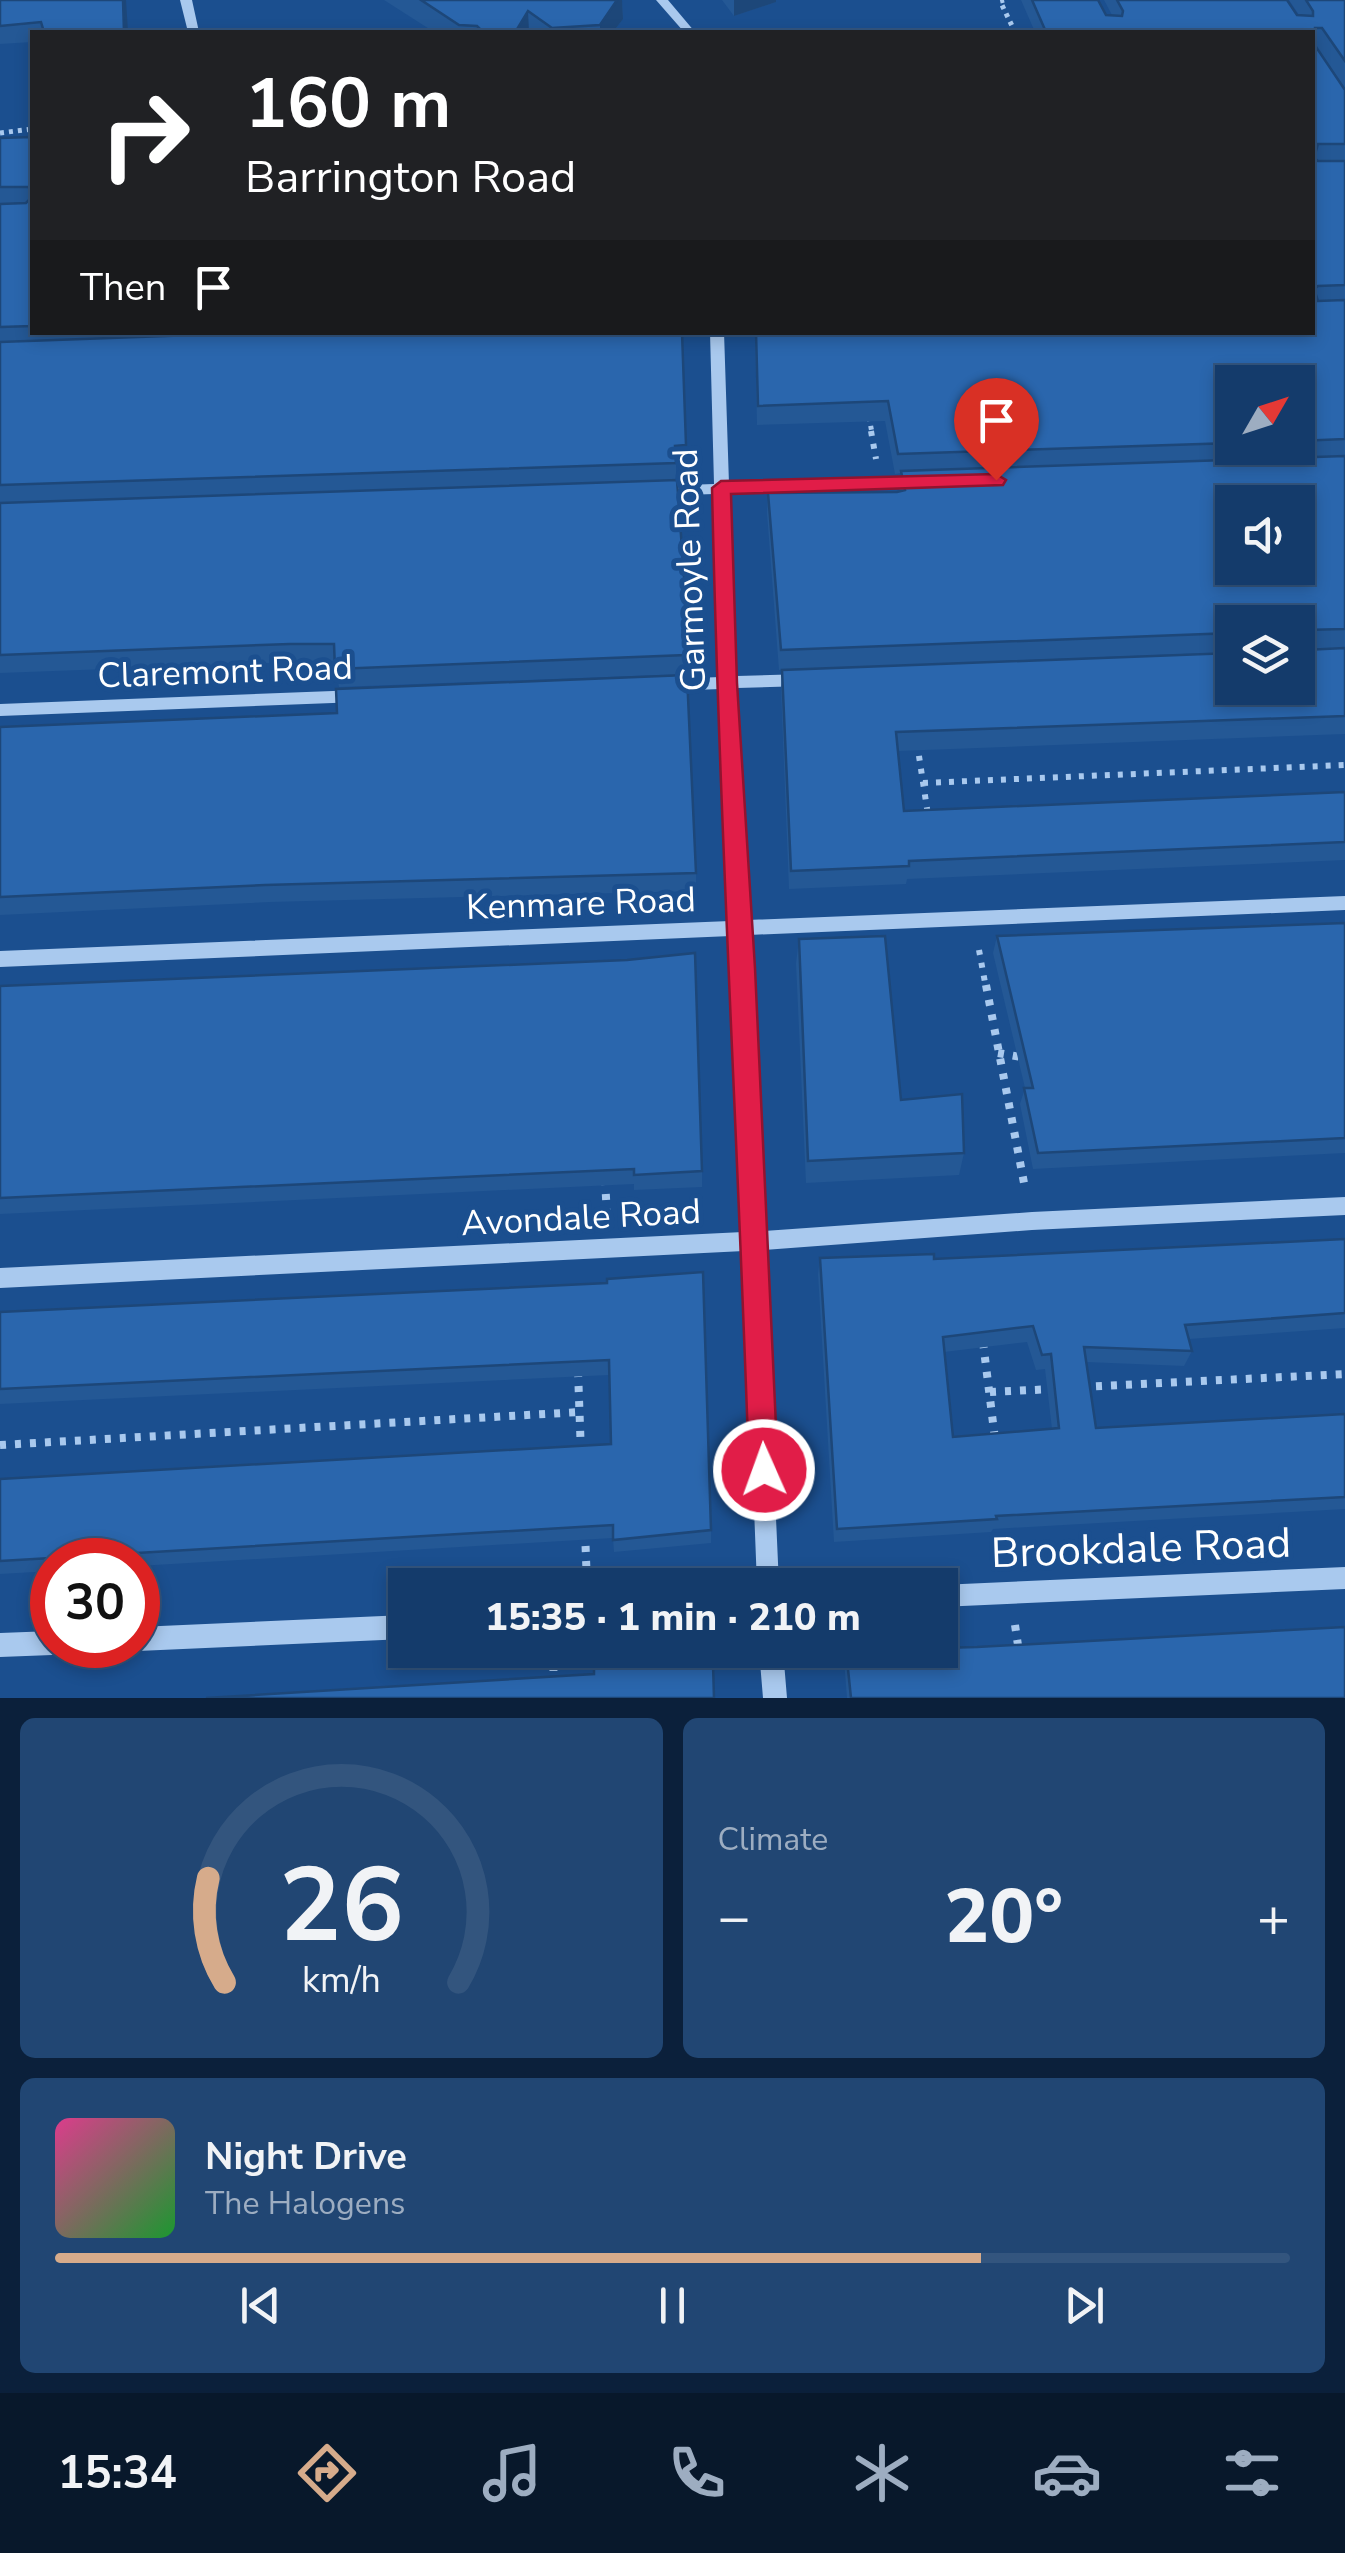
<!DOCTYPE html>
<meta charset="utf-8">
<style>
:root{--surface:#143b6b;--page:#214673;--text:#f1f3f6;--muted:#9dadc1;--line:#33557e;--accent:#d6ab8b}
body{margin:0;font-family:"Nunito Sans",sans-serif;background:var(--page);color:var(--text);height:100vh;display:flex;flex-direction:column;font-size:38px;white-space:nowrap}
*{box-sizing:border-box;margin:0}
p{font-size:32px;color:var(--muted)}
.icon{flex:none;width:55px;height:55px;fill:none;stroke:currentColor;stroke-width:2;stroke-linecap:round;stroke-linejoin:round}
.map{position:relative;height:1698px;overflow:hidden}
.panel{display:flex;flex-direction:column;gap:20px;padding:20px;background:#0b203b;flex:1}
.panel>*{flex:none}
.banner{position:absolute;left:30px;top:30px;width:1285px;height:305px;border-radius:0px;box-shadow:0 5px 15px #0003,0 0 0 2px var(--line);background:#202124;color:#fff;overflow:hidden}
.needle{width:65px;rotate:51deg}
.controls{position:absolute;left:1215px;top:365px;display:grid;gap:20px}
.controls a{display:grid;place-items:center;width:100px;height:100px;border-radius:0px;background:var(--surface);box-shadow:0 5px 15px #0003,0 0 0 2px var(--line);font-size:50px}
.speed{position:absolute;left:30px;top:1538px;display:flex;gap:20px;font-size:50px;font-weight:700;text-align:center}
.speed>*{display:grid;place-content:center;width:130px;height:130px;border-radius:50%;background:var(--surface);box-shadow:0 5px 15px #0003,0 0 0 2px var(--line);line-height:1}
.speed .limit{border:15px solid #d22;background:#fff;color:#111}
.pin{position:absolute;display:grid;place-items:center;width:85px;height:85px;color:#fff;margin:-102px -42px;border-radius:50% 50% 50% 0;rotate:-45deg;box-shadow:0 0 10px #0007}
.pin .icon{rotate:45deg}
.me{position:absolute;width:110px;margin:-55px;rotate:358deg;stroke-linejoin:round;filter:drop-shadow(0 0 8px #0008)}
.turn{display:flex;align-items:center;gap:35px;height:210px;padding:0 50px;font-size:45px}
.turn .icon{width:130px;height:130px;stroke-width:2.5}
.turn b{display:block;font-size:70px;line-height:85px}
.then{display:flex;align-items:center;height:95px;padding:0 50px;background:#0003;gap:20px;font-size:38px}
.big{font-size:75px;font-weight:800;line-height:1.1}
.panel .card{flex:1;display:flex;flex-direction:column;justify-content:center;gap:15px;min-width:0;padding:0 35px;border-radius:15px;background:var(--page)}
.panel .dial{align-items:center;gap:0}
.dial svg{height:260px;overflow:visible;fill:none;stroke:var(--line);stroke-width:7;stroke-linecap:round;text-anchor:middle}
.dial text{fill:var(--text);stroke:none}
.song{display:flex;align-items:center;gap:30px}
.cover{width:120px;height:120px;border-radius:15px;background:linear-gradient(135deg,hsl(330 70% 55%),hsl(130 70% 35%))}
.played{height:10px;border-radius:5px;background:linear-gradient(90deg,var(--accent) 75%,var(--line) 75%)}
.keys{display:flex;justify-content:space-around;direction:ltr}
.heat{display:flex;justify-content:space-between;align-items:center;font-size:55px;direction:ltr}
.panel .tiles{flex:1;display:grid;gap:20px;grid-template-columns:1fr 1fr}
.card:last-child{grid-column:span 2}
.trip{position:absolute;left:388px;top:1568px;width:570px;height:100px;border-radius:0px;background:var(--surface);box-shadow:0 5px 15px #0003,0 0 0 2px var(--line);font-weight:800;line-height:100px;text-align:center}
.dock{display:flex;height:160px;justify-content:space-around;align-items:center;background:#08182b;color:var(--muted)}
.dock .icon{width:70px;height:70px}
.dock .current{color:var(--accent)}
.dock b{font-size:45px;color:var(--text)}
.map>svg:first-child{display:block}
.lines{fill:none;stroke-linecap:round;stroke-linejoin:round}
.path-far2{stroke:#a9c9ee;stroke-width:5;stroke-dasharray:4 5;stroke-linecap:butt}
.path-far1{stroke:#a9c9ee;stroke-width:6;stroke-dasharray:5 8;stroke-linecap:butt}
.path{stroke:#a9c9ee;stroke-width:8;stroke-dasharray:6 9;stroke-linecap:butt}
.minor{fill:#a9c9ee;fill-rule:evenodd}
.wall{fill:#245895;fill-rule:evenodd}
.shaded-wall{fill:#1d4779}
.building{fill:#2a66ad;stroke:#1d4779;stroke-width:2.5;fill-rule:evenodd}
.route{fill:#e11d48;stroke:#92132f;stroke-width:2.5}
.labels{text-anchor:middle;stroke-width:10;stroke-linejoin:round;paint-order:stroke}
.street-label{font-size:35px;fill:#fff;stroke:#1b4f8f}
.near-street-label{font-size:42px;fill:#fff;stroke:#1b4f8f}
</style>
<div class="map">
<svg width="1345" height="1698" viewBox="0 0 1345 1698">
<rect width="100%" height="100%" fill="#1b4f8f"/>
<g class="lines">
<!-- path-far2 -->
<path class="path-far2" d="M 1004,0 L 1000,1 L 1015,32
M 0,133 L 32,129
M 869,417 L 872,433"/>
<!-- path-far1 -->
<path class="path-far1" d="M 871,431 L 876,459
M 917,743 L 928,815
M 923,783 L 1345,765
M 979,950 L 986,988"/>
<!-- path -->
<path class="path" d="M 986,985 L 1025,1188
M 998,1053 L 1021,1057
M 605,1179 L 607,1216
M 983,1342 L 995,1439
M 578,1371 L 581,1454
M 1081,1387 L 1345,1374
M 990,1392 L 1054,1389
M 0,1445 L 580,1412
M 1003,1521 L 1006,1558
M 585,1531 L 587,1585
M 1015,1625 L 1019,1652
M 553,1650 L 554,1698"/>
<!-- minor -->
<path class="minor" d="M 180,0 L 192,0 L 199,32 L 188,32 Z
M 656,0 L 668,0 L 695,32 L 684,32 Z
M 710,332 L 724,332 L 729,484 L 924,478 L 931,483 L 924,488 L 729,494 L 737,676 L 804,674 L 812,680 L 804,686 L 737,688 L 748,920 L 1345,896 L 1345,910 L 749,935 L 764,1231 L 1032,1212 L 1345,1197 L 1345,1215 L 1032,1230 L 764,1250 L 779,1585 L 757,1585 L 744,1251 L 0,1288 L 0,1268 L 743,1232 L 731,936 L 0,967 L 0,951 L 730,921 L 721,689 L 665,691 L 657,685 L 665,679 L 721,677 L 714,494 L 655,496 L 648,491 L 655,486 L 714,484 Z
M 359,690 L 367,696 L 359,702 L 0,716 L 0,704 Z
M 1345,1567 L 1345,1589 L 940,1607 L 940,1585 Z
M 405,1615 L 405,1639 L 138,1651 L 129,1645 L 138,1645 L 138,1627 Z
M 52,1631 L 52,1645 L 63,1645 L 60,1651 L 52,1655 L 0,1657 L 0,1633 Z
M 759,1650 L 783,1650 L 787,1698 L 763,1698 Z"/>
</g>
<!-- wall -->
<path class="wall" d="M 0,0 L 128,32 L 32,32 L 32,42 L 0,44 Z
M 384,0 L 622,0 L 623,19 L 613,32 L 434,32 Z
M 722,0 L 776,0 L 776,2 L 734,16 Z
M 1021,0 L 1098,0 L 1106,15 L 1112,15 L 1104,0 L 1287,0 L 1297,15 L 1299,15 L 1289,0 L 1345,0 L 1345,88 L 1316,47 L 1345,90 L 1345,734 L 898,751 L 904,811 L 1345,792 L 1345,860 L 907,879 L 906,884 L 789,889 L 781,689 L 782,670 L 1232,652 L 779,670 L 767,513 L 768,493 L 899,491 L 901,473 L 895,474 L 885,421 L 757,425 L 755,332 L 1312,32 L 1035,32 ZM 1232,382 L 1298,382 L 1298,448 L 1232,448 ZM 1232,622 L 1298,688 L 1232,688 Z
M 32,137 L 32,332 L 682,332 L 686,464 L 676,464 L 676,480 L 688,632 L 688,651 L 686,651 L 686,674 L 339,687 L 335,662 L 294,662 L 0,673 L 0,138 Z
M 0,727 L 696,873 L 696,891 L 270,902 L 0,915 Z
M 1345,923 L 1345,1153 L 1033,1169 L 1020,1104 L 1025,1088 L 993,953 L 997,936 Z
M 799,939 L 901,1100 L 964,1153 L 959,1175 L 806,1183 L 796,963 Z
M 0,986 L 702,1171 L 702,1187 L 634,1190 L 634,1184 L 0,1214 Z
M 1345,1239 L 1345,1328 L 1189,1339 L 1192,1351 L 1184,1366 L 1086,1362 L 1096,1428 L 1345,1414 L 1345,1509 L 993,1529 L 991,1532 L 834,1542 L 818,1274 L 820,1258 L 934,1259 ZM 1027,1342 L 1036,1370 L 1045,1369 L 1052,1429 L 953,1437 L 944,1352 Z
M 607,1283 L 711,1530 L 711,1543 L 614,1552 L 613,1538 L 138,1566 L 138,1560 L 52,1560 L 52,1571 L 0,1574 L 0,1479 L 611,1444 L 609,1375 L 0,1404 L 0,1312 Z
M 977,1647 L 1345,1698 L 847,1698 L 844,1660 L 846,1650 Z"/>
<!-- shaded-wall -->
<path class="shaded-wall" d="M 123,0 L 126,0 L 128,32 L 124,32 Z
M 617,0 L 622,0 L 623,19 L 613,32 L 600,32 L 600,25 Z
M 734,0 L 776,0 L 776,2 L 734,16 Z
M 528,11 L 529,32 L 516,32 L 516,31 Z"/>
<!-- building -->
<path class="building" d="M 0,0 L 123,0 L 124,32 L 44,32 L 41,22 L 0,26 Z
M 421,0 L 617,0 L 600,25 L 552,28 L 528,11 L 516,31 L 501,32 L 483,32 L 477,26 L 459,25 Z
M 1032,0 L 1098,0 L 1106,15 L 1122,16 L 1123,11 L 1117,0 L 1287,0 L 1297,15 L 1313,16 L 1313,11 L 1306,0 L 1345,0 L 1345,61 L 1322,28 L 1315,28 L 1314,44 L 1345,90 L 1345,144 L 1318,144 L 1314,158 L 1318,161 L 1345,161 L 1345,285 L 1318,286 L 1314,289 L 1318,301 L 1345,300 L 1345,439 L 1298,441 L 1298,382 L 1232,382 L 1232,443 L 898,454 L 888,401 L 758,406 L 756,332 L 1312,332 L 1312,32 L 1046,32 Z
M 32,137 L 32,326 L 0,327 L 0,204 L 26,203 L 30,199 L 29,187 L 0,187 L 0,138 Z
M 278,332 L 682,332 L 686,445 L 675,446 L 676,463 L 0,485 L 0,342 Z
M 1345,456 L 1345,629 L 1305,630 L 1302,634 L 1305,650 L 1345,648 L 1345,716 L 896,732 L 904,811 L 1345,792 L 1345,842 L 909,861 L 909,866 L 791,871 L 782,670 L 1232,653 L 1232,688 L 1298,688 L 1298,622 L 1232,622 L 1232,633 L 781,650 L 768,493 L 897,492 L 905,490 L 901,471 ZM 1232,502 L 1298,502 L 1298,568 L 1232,568 Z
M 677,480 L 688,632 L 685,632 L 686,655 L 335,669 L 334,644 L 290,644 L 0,655 L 0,503 Z
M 687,675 L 696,873 L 265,885 L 0,897 L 0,727 L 337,713 L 336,689 Z
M 1345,923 L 1345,1138 L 1038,1153 L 1024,1088 L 1033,1088 L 997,936 Z
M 885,936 L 901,1100 L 962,1094 L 964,1153 L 808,1161 L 799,939 Z
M 695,953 L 702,1171 L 634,1175 L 634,1169 L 0,1198 L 0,986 L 627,960 Z
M 1345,1239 L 1345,1313 L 1185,1325 L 1192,1351 L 1084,1347 L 1096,1428 L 1345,1414 L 1345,1497 L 996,1516 L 997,1519 L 837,1529 L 820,1258 L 934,1254 L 934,1259 ZM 1033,1326 L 1042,1355 L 1051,1354 L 1059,1428 L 953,1437 L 943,1337 Z
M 703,1272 L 711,1530 L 613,1540 L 613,1525 L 0,1561 L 0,1479 L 611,1444 L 609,1360 L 0,1389 L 0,1312 L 607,1283 L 607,1279 Z
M 1345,1627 L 1345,1698 L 851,1698 L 846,1650 L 940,1650 L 940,1648 L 977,1647 Z
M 713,1664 L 714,1698 L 206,1698 L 594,1674 L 594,1668 Z"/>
<!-- route -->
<path class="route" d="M 996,474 L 1006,480 L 1003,485 L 731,494 L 737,683 L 755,968 L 778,1470 L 774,1480 L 764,1485 L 754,1480 L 749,1470 C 738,1143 719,815 712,488 L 721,481 Z"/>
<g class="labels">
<!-- street labels -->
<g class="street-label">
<text transform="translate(689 570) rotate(-92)" y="12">Garmoyle Road</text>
<text transform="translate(225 671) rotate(-2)" y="12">Claremont Road</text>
<text transform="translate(581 903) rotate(-2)" y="12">Kenmare Road</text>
<text transform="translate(581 1217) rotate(-3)" y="12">Avondale Road</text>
</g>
<!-- near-street labels -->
<g class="near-street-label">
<text transform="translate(1141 1547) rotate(-2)" y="15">Brookdale Road</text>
</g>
</g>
</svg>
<div class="controls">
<a><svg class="needle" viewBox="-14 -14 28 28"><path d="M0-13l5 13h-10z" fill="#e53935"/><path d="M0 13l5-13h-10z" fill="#9dadc1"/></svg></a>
<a><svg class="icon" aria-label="sound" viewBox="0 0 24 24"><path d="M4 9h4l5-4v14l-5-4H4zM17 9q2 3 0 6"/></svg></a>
<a><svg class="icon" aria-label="layers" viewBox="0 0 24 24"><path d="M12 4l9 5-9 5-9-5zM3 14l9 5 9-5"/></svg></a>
</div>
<div class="speed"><div class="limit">30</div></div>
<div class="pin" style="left:996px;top:480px;background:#d93025"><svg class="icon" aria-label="arrive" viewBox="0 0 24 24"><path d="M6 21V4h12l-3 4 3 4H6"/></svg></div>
<svg class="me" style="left:764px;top:1470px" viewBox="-20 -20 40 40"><circle r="17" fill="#e11d48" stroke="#fff" stroke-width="3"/><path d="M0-11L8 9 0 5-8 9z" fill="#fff"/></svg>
<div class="trip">15:35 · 1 min · 210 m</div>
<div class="banner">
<div class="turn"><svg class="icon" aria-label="right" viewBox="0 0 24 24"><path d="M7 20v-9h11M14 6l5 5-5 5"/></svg><div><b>160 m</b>Barrington Road</div></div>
<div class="then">Then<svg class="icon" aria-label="arrive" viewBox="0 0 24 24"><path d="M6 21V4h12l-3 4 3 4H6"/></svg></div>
</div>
</div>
<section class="panel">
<div class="tiles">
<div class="card dial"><svg viewBox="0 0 100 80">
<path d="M14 69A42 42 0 1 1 86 69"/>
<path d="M14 69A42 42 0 0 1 9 37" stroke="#d6ab8b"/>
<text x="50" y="56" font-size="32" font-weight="700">26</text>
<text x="50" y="72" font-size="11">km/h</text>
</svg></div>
<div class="card"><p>Climate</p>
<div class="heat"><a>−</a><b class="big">20°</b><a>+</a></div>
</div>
<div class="card">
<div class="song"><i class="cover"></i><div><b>Night Drive</b><p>The Halogens</p></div></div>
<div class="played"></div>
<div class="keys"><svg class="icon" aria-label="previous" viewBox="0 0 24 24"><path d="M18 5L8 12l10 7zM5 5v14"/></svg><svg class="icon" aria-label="pause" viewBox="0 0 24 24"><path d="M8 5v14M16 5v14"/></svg><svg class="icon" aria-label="next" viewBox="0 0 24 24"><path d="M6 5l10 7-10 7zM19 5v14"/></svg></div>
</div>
</div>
</section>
<nav class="dock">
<b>15:34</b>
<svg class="icon current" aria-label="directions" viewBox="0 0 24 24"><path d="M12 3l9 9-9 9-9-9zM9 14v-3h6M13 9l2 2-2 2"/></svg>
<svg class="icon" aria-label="music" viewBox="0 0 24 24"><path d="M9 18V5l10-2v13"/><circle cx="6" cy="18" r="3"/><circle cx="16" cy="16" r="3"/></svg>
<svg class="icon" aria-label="phone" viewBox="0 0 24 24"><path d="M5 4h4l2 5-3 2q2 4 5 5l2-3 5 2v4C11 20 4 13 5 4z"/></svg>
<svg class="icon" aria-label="climate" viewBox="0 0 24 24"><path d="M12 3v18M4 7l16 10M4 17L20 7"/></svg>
<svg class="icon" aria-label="car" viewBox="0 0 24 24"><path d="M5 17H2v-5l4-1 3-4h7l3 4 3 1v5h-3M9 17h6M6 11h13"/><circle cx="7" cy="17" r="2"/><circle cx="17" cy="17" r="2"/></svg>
<svg class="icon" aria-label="filters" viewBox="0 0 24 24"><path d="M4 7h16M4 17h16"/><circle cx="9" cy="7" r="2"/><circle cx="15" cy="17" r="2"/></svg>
</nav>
